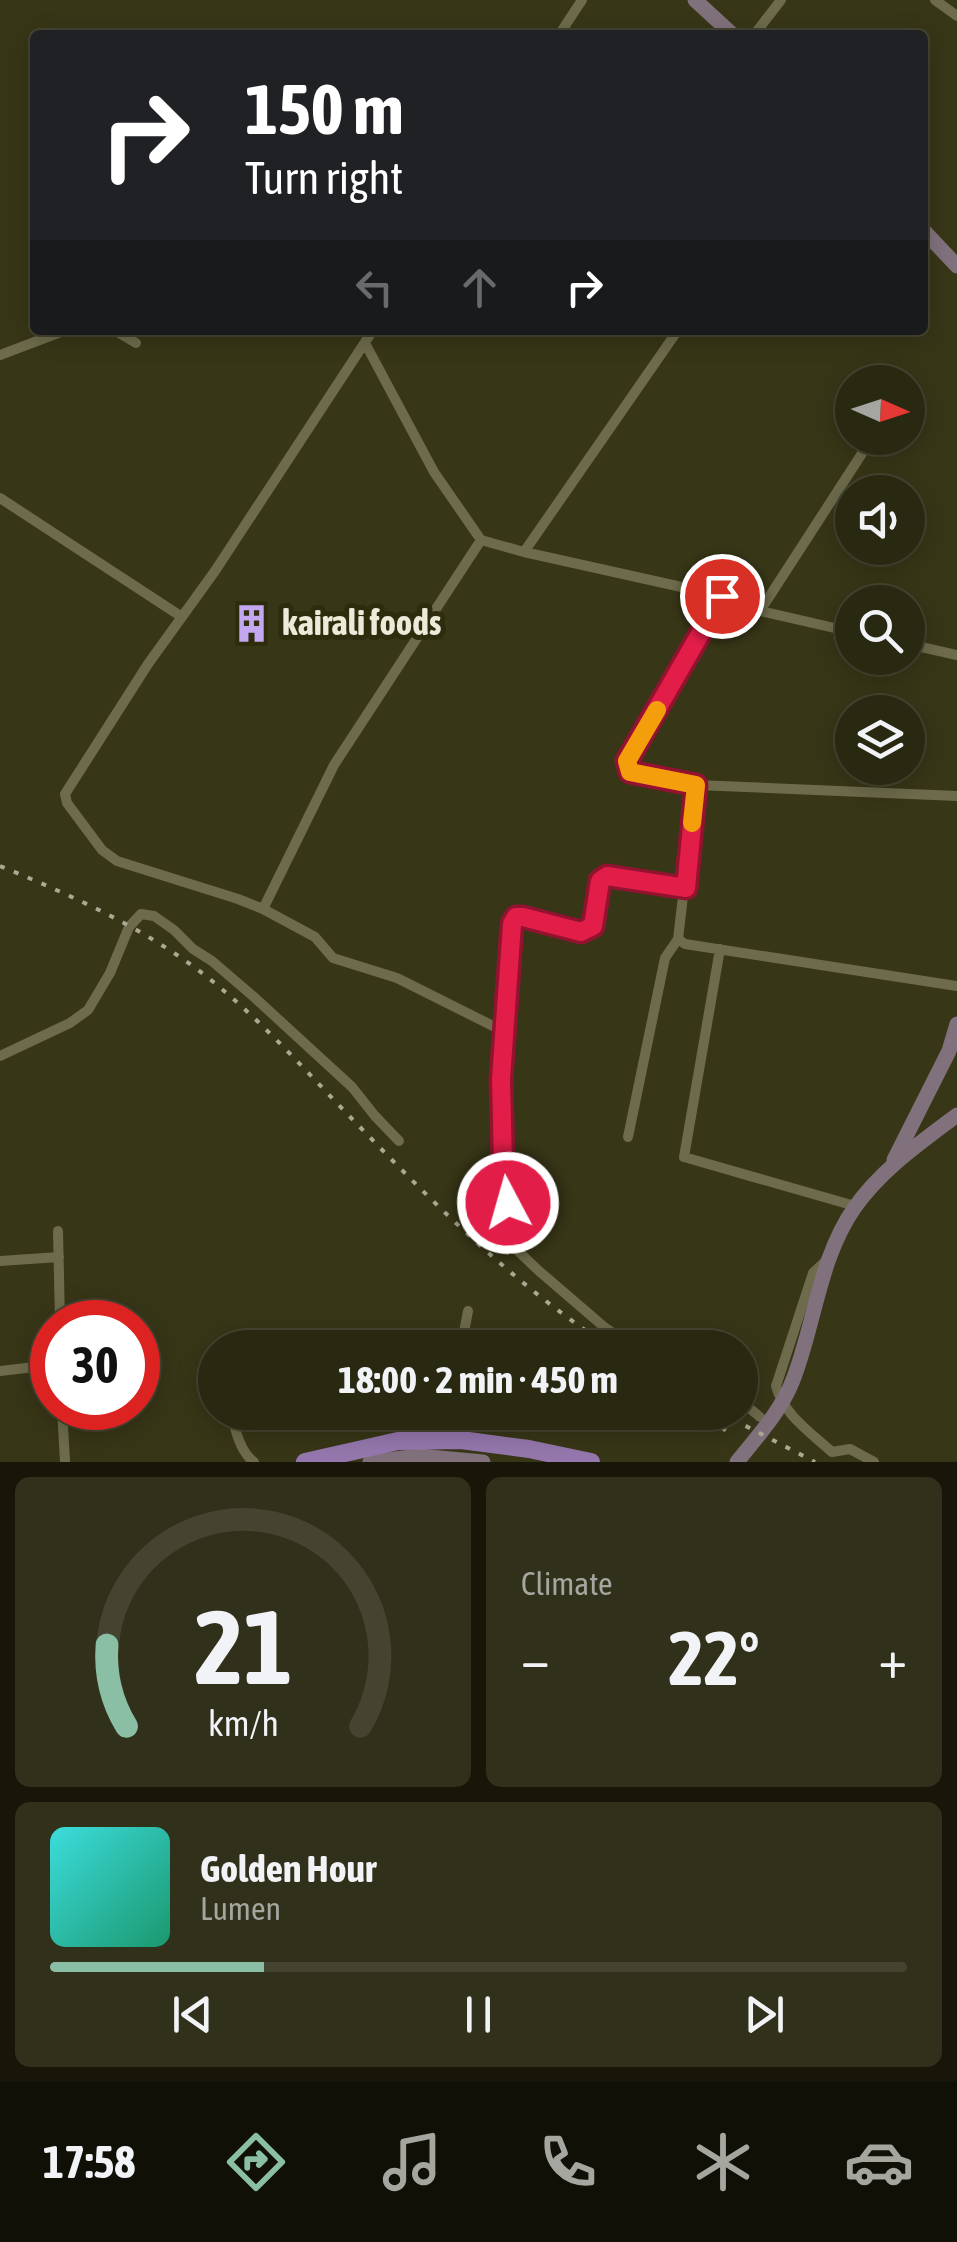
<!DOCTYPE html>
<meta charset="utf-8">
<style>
:root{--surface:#292811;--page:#31301a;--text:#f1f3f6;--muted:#a5a69f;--line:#454431;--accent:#8abfa5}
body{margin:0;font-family:"Asap Condensed",sans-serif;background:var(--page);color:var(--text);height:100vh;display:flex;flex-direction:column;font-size:38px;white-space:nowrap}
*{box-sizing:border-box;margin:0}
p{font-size:32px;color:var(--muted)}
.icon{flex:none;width:55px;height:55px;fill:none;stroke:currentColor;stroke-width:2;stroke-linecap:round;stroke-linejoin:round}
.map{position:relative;height:1462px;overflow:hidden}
.panel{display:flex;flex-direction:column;gap:15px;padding:15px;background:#171609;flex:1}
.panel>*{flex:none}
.banner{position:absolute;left:30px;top:30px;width:898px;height:305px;border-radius:10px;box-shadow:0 5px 25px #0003,0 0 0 2px var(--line);background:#202124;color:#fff;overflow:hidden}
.needle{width:65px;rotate:93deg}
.controls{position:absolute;left:835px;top:365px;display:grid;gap:20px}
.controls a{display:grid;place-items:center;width:90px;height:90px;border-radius:50%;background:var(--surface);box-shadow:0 5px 25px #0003,0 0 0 2px var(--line);font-size:50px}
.speed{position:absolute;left:30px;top:1300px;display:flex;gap:20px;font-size:50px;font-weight:700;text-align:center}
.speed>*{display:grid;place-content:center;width:130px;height:130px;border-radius:50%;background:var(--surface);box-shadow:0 5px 25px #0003,0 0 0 2px var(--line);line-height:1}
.speed .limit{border:15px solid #d22;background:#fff;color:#111}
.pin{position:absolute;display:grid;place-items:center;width:85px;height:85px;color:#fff;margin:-42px;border:5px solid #fff;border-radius:50%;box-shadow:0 2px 10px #0007}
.me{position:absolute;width:110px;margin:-55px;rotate:354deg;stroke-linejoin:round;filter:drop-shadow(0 0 8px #0008)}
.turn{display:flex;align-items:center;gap:35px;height:210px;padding:0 50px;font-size:45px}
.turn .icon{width:130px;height:130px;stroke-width:2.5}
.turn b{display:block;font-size:70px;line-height:85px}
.lanes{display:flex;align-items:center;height:95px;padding:0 50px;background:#0003;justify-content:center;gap:50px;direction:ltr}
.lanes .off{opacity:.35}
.big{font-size:75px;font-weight:700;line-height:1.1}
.panel .card{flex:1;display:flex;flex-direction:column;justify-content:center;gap:15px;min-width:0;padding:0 35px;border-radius:15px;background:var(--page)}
.panel .dial{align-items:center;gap:0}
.dial svg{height:260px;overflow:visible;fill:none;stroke:var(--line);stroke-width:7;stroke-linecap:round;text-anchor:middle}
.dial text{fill:var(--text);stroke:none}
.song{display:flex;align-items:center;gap:30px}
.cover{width:120px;height:120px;border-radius:15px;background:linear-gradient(135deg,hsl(180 70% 55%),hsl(160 70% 35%))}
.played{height:10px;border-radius:5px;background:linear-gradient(90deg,var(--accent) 25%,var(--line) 25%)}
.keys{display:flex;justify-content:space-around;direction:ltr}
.heat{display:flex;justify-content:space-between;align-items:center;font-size:55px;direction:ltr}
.panel .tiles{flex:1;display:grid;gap:15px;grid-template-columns:1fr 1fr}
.card:last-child{grid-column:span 2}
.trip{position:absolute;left:198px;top:1330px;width:560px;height:100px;border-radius:50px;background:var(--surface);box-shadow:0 5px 25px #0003,0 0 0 2px var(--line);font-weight:700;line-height:100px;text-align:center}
.menu{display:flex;height:160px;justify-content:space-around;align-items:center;background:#101007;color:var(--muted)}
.menu .icon{width:70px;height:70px}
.menu .on{color:var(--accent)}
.menu b{font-size:45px;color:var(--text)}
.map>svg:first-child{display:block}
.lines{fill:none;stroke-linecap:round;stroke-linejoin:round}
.street{stroke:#6d6b4b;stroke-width:10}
.secondary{stroke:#81717c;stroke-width:15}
.primary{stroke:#9577ad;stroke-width:18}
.rail{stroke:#aaa992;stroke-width:4;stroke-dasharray:5 10;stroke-linecap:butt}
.route-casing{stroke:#92132f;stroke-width:25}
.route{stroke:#e11d48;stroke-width:18}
.slow{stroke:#f59e0b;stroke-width:18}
.labels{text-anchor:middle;stroke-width:10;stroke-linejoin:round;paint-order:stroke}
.poi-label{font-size:35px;font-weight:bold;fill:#ecebd9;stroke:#2d2c0c;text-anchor:start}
</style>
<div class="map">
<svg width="957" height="1462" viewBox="0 0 957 1462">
<rect width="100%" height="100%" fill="#373617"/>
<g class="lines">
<!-- street -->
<path class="street" d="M 935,0 L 957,16
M 559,35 L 582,0
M 754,35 L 781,0
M 114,330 L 136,343
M 373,330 L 215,571 L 148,664 L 65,794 L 67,803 L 102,850 L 117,861 L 238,899 L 263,909 L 315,937 L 333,958 L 397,978 L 503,1031
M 365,343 L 434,472 L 481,540 L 524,552 L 722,596
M 0,355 L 66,330
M 0,498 L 182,617
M 524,552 L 678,330
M 760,611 L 872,438
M 908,644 L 957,655
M 696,785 L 630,772 L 627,761 L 722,596 L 760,611 L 852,632
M 957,796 L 696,785 L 678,939 L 685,944 L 957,986
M 263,909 L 334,765 L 481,540
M 720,949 L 684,1157 L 855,1206
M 0,1056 L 70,1023 L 88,1010 L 110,973 L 129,927 L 141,914 L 154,916 L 174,930 L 193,949 L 212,961 L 254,997 L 352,1087 L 375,1116 L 399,1141
M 628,1137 L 665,958 L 678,939
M 58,1231 L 60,1322
M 828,1259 L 813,1273 L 776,1386 C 783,1414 811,1433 832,1452 L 850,1449 L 874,1462
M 0,1261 L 59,1257
M 461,1348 L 468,1311
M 634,1348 L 603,1326 L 539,1271 L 496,1230 C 497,1217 504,1211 508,1200 C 511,1192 513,1183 514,1175 L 503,1164 L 501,1079 L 512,924 L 516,917 L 523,917 L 581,932 L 593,926 L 600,881 L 607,876 L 685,888
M 0,1371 L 52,1365
M 740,1404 L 748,1407 L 760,1417
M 62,1408 L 65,1462
M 231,1412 C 235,1429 240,1452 254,1462
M 432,1438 L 446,1429 L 449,1412"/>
<!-- secondary -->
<path class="secondary" d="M 695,0 L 733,35
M 922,229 L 957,266
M 894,1160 L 949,1051 L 957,1024
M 370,1462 L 419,1456 L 483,1462
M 737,1462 C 757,1437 781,1411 793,1380 C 815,1324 819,1258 855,1207 C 882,1169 920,1143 957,1115"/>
<!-- primary -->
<path class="primary" d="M 305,1462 L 398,1441 L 461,1440 L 529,1449 L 591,1462"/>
<!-- rail -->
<path class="rail" d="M 0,866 C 61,891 122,918 177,955 C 247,1002 302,1068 360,1127 C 438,1208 517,1287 612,1348
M 696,1412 L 727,1431
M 719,1412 L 815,1462"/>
</g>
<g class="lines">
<defs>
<path id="route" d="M 508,1203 L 514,1175 L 503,1164 L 501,1079 L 512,924 L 516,917 L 523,917 L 581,932 L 593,926 L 600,881 L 607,876 L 686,888 L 696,785 L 630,772 L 627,761 L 722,596"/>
</defs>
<!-- route casing -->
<use href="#route" class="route-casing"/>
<!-- route -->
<use href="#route" class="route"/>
<!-- slow -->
<path class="slow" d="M 657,710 L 627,761 L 630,772 L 696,785 L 692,823"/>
</g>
<!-- icons -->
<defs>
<symbol id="building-bare" viewBox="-9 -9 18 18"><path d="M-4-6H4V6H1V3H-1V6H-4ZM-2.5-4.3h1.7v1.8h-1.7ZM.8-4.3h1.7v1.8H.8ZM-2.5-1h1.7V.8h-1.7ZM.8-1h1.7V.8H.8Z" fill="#c4a7f1" stroke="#2d2c0c" stroke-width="2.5" paint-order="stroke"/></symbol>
</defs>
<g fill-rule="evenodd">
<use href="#building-bare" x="224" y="596" width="55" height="55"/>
</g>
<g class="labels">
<!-- poi labels -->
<g class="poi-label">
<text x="282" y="635">kairali foods</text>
</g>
</g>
</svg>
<div class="controls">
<a><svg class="needle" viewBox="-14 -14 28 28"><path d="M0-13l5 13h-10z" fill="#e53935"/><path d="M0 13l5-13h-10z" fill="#a5a69f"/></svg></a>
<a><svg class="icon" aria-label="sound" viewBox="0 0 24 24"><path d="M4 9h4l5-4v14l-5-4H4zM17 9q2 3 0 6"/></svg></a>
<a><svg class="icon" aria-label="search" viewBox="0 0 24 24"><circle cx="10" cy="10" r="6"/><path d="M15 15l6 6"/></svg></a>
<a><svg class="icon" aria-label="layers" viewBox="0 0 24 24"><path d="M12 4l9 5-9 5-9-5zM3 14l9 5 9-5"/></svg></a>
</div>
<div class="speed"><div class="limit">30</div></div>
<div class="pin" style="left:722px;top:596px;background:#d93025"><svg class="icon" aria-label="arrive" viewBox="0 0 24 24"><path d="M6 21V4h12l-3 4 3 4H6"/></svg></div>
<svg class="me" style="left:508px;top:1203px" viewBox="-20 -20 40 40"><circle r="17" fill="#e11d48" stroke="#fff" stroke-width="3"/><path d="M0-11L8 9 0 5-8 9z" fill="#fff"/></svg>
<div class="trip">18:00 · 2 min · 450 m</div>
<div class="banner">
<div class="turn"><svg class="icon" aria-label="right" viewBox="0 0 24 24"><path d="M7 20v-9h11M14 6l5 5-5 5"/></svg><div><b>150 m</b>Turn right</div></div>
<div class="lanes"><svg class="icon off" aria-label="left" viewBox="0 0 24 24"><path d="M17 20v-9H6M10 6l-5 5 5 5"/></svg><svg class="icon off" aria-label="ahead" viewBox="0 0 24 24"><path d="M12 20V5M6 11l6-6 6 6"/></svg><svg class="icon" aria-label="right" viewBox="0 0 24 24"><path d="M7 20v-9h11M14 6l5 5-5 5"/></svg></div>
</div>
</div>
<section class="panel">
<div class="tiles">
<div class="card dial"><svg viewBox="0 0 100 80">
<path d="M14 69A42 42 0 1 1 86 69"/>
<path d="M14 69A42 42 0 0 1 8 44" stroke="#8abfa5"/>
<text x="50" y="56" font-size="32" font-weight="700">21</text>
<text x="50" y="72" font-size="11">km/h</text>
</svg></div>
<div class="card"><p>Climate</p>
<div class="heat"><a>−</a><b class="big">22°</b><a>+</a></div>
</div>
<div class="card">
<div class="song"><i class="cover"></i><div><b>Golden Hour</b><p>Lumen</p></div></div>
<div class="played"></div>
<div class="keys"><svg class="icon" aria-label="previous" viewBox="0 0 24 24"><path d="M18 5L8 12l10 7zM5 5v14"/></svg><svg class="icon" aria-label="pause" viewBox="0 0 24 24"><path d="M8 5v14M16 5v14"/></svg><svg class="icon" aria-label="next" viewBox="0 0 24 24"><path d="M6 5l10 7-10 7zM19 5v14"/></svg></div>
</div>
</div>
</section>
<nav class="menu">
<b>17:58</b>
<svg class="icon on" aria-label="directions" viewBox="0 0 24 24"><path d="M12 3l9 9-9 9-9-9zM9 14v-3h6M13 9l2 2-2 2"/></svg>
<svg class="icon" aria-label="music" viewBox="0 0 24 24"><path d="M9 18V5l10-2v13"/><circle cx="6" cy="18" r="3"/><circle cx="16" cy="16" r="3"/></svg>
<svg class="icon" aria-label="phone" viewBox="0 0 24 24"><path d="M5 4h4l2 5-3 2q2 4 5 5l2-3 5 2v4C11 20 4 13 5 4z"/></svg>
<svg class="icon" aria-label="climate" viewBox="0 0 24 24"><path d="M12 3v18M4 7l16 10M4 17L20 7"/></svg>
<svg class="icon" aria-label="car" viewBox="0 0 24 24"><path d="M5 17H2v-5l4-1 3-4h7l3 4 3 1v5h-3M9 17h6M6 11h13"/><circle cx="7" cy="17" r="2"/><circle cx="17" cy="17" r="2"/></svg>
</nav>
